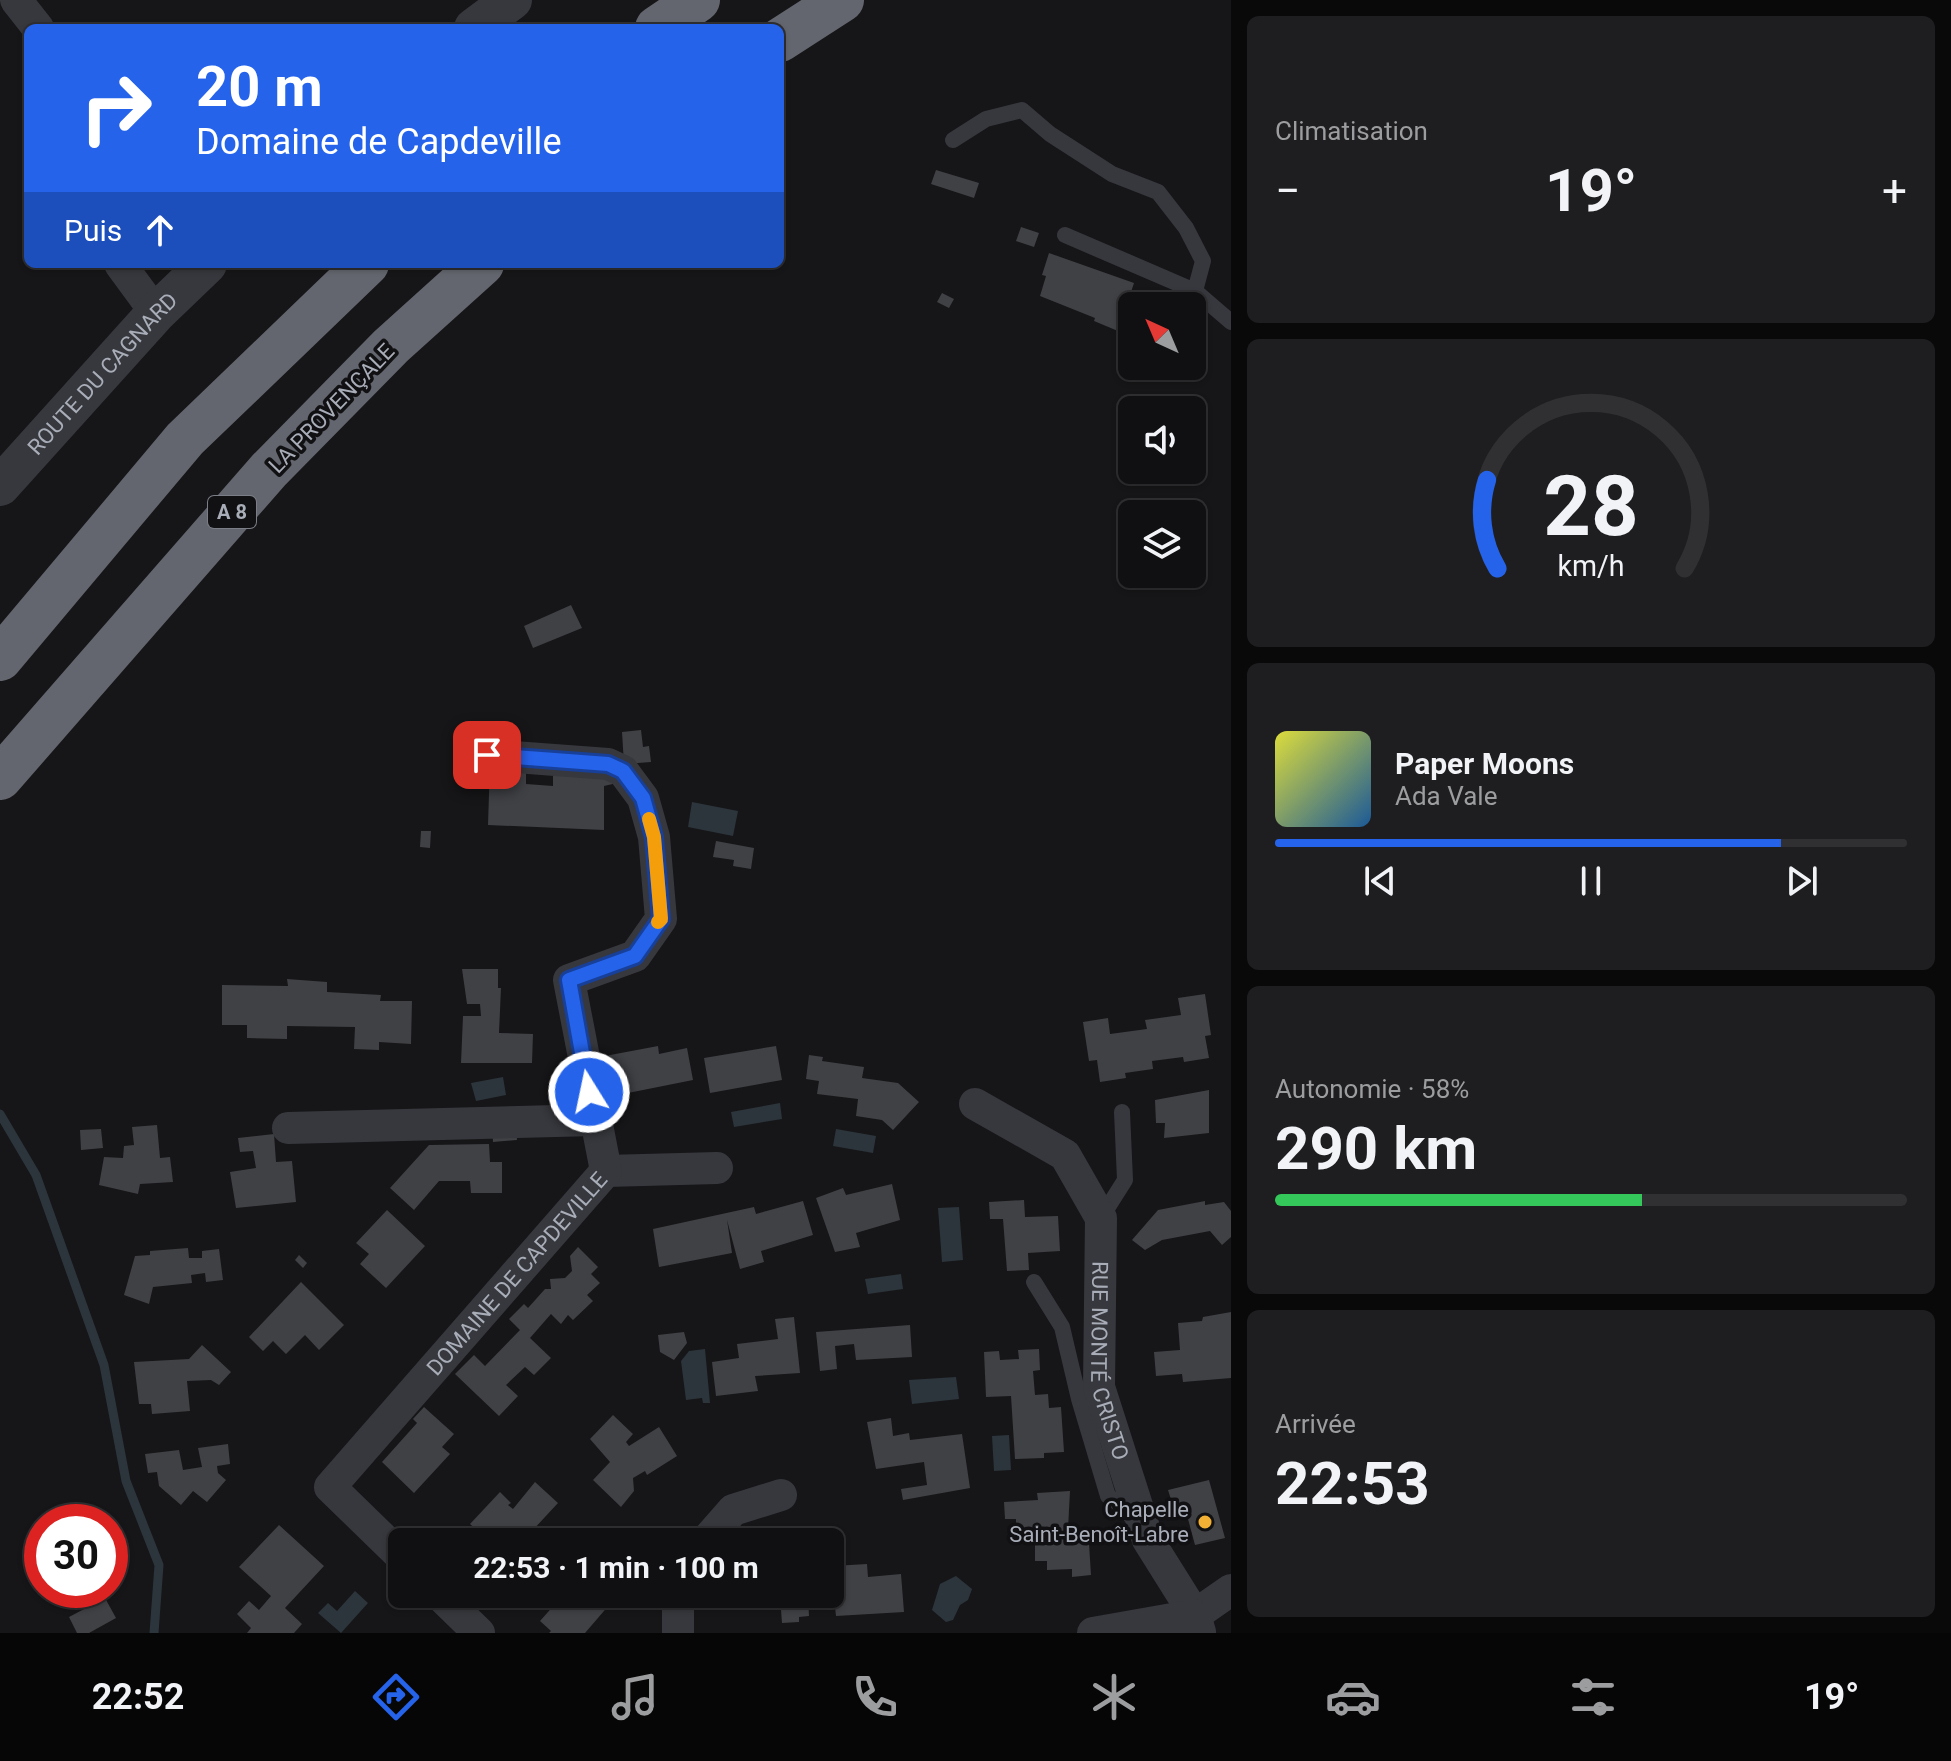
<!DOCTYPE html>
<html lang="fr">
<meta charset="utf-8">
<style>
:root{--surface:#101012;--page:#1e1e20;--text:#f1f3f6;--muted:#9c9d9f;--line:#303032;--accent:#2563eb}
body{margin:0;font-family:Roboto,sans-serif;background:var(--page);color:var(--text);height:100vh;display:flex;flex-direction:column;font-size:30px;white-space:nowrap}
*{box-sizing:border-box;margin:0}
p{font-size:26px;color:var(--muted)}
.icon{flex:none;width:44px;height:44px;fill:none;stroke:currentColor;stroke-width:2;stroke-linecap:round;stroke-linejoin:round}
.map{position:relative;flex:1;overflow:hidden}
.details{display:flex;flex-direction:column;gap:16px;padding:16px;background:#09090a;width:720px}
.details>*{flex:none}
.banner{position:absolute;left:24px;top:24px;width:760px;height:244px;border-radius:12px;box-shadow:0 2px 6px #0004,0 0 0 2px var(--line);background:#2563eb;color:#fff;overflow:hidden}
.needle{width:52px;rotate:316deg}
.controls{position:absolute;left:1118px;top:292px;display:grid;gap:16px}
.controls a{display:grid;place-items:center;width:88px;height:88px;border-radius:12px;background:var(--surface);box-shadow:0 2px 6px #0004,0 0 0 2px var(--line);font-size:40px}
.speed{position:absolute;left:24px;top:1504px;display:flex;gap:16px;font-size:40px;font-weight:700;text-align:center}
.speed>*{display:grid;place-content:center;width:104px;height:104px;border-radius:50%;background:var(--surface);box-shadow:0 2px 6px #0004,0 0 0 2px var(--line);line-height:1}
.speed .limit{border:12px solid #d22;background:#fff;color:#111}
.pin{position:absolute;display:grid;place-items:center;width:68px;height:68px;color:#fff;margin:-34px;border-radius:16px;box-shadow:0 4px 12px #0006}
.me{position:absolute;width:88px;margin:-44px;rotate:350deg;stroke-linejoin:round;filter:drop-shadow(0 0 6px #0008)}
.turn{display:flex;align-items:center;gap:28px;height:168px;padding:0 40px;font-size:36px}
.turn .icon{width:104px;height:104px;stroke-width:2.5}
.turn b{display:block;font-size:56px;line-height:68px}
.then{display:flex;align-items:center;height:76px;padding:0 40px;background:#0003;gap:16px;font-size:30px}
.big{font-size:60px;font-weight:700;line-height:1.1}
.details .tile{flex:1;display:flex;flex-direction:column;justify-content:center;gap:12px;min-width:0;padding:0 28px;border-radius:12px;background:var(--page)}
.details .dial{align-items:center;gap:0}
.dial svg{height:208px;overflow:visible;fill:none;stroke:var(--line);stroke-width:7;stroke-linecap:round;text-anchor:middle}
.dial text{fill:var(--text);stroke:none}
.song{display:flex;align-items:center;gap:24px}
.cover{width:96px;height:96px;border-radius:12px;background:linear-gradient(135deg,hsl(60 70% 55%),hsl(210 70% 35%))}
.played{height:8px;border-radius:4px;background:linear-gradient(90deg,var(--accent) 80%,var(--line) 80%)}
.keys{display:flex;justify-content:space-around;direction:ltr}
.heat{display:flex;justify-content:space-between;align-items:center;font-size:44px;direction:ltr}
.charge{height:12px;border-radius:6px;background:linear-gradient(90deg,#34c759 58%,var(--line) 0)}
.trip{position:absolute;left:388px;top:1528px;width:456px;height:80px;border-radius:12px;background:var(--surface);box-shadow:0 2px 6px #0004,0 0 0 2px var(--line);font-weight:700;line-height:80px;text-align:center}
.tab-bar{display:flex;height:128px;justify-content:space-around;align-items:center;background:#060607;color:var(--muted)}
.tab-bar .icon{width:56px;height:56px}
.tab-bar .on{color:var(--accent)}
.tab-bar b{font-size:36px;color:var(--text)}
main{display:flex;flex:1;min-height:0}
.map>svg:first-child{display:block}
.water{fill:#2c353c}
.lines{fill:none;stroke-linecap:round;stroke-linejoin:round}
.stream{stroke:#2c353c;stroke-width:9}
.building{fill:#404145}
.service{stroke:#37383d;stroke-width:16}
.minor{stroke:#37383d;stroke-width:32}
.tertiary{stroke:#37383d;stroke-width:40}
.motorway{stroke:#63666e;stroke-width:44}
.route-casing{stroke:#184099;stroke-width:20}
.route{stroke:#2563eb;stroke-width:14}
.slow{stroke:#f59e0b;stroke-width:14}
.poi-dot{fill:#f2b134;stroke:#111113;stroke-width:3}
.labels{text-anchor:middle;stroke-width:7;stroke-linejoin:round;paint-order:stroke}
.shield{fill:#111113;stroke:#7b7e86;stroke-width:2}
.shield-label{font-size:20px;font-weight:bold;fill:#a8adb8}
.street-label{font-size:22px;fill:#a8adb8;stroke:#111113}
.poi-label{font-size:22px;fill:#a8adb8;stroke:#111113;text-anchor:end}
</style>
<main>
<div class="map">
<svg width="1231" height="1633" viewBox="0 0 1231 1633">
<rect width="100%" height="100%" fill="#161618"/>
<!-- water -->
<path class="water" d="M 692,802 L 738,811 L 733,836 L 688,827 Z
M 503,1077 L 506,1095 L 476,1101 L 471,1083 Z
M 780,1103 L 782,1119 L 734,1127 L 731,1112 Z
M 836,1129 L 876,1136 L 873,1153 L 833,1146 Z
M 959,1207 L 963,1260 L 942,1262 L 938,1208 Z
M 901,1274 L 903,1289 L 868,1294 L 865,1279 Z
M 705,1349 L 710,1403 L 703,1403 L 702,1398 L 686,1400 L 681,1361 L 689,1351 Z
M 956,1377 L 959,1399 L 912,1404 L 909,1380 Z
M 1009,1435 L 1011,1470 L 994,1471 L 992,1436 Z
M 956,1576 L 972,1589 L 968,1600 L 960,1605 L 953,1620 L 946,1622 L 932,1610 L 940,1584 Z
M 355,1591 L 368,1603 L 341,1633 L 318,1613 L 328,1603 L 337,1611 Z"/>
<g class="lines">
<!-- stream -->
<path class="stream" d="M 0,1114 L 36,1175 L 104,1365 L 126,1481 L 159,1565 L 154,1633"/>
</g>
<!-- building -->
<path class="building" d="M 936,170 L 979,183 L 974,198 L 931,184 Z
M 1021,227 L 1039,233 L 1034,247 L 1016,241 Z
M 1049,253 L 1134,283 L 1118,331 L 1094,321 L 1095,318 L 1040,296 L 1046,276 L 1042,275 Z
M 942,293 L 954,299 L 949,308 L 937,302 Z
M 571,605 L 582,628 L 533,648 L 524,626 Z
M 641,730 L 643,747 L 649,746 L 651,762 L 624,764 L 622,732 Z
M 490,762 L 526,763 L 526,784 L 553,786 L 553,776 L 607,776 L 617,783 L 604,786 L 604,830 L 488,825 Z
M 421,831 L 431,831 L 430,848 L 420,847 Z
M 716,841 L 754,848 L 751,869 L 733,866 L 734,860 L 713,857 Z
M 462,969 L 498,969 L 498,988 L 501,988 L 499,1033 L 533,1034 L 532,1063 L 461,1063 L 463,1016 L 481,1016 L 480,1004 L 467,1004 Z
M 287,979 L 327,982 L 327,992 L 381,995 L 380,1001 L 412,1001 L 411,1044 L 379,1042 L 379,1050 L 354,1049 L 355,1027 L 287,1026 L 287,1039 L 247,1038 L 247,1025 L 222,1025 L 222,985 L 288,986 Z
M 1205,994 L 1211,1035 L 1205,1036 L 1209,1058 L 1184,1062 L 1183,1057 L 1152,1061 L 1153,1069 L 1125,1073 L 1126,1078 L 1100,1082 L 1097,1060 L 1089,1061 L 1083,1022 L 1108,1018 L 1110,1034 L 1147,1029 L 1145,1020 L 1181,1015 L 1178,998 Z
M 658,1046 L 659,1054 L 687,1048 L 693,1080 L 613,1096 L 605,1056 Z
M 776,1046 L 782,1080 L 710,1093 L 704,1058 Z
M 809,1055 L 823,1057 L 822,1061 L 864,1067 L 862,1078 L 898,1083 L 919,1102 L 893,1130 L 882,1120 L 856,1116 L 858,1099 L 817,1094 L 819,1081 L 806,1079 Z
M 1209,1090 L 1209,1133 L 1164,1138 L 1165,1123 L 1156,1123 L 1155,1100 Z
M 157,1125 L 160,1158 L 170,1157 L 173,1182 L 140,1184 L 138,1194 L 99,1185 L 104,1157 L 123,1158 L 124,1146 L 134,1145 L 132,1127 Z
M 492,1127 L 516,1127 L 517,1140 L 493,1142 Z
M 101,1129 L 103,1148 L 81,1150 L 80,1130 Z
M 274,1134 L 276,1162 L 292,1161 L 296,1202 L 236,1208 L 230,1172 L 256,1168 L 253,1151 L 240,1152 L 238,1138 Z
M 489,1144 L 490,1162 L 502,1162 L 502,1193 L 471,1193 L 470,1181 L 439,1181 L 414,1210 L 390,1188 L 429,1145 Z
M 892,1184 L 900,1220 L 856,1233 L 860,1247 L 835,1252 L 816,1198 L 843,1188 L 846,1195 Z
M 1024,1200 L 1025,1217 L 1058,1216 L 1060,1251 L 1028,1253 L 1029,1270 L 1007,1271 L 1003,1219 L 990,1219 L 989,1202 Z
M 803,1201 L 813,1235 L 761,1251 L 764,1262 L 740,1269 L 727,1220 L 732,1253 L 659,1267 L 653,1229 L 754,1207 L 756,1214 Z
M 1205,1201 L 1205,1205 L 1224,1202 L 1231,1211 L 1231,1237 L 1222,1245 L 1210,1231 L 1162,1240 L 1145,1250 L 1132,1240 L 1158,1210 Z
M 387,1210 L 425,1246 L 386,1288 L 360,1264 L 369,1254 L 356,1243 Z
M 578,1247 L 598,1267 L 591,1274 L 600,1283 L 587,1295 L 593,1301 L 573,1320 L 568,1315 L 561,1324 L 551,1314 L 530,1338 L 551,1358 L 534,1375 L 525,1367 L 506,1385 L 518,1396 L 499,1416 L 455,1374 L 474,1355 L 485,1366 L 520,1330 L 509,1319 L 524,1304 L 528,1308 L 545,1289 L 551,1289 L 550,1279 L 565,1278 L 572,1271 L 570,1256 Z
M 188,1248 L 189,1258 L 202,1258 L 202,1251 L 219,1249 L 223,1280 L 206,1282 L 205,1273 L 191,1275 L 192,1283 L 153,1287 L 149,1304 L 124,1295 L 135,1256 L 150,1255 L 150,1251 Z
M 299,1255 L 307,1263 L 303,1268 L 295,1260 Z
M 301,1282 L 344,1325 L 319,1350 L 305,1335 L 286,1354 L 273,1341 L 263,1351 L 249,1337 Z
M 1231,1312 L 1231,1378 L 1183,1382 L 1182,1374 L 1156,1376 L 1154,1352 L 1180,1350 L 1178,1323 L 1202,1321 L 1203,1317 Z
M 794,1317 L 800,1373 L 755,1376 L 758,1391 L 716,1396 L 712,1362 L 739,1358 L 737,1344 L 778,1339 L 775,1319 Z
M 910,1325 L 912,1357 L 856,1360 L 854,1344 L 835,1346 L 837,1369 L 820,1371 L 816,1332 Z
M 684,1332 L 687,1343 L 674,1360 L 660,1352 L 658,1335 Z
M 202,1345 L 231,1372 L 219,1385 L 211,1380 L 187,1381 L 190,1411 L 152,1414 L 151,1404 L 139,1404 L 134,1362 L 189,1359 Z
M 1039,1349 L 1040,1370 L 1033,1371 L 1035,1395 L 1048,1394 L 1049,1408 L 1061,1407 L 1064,1452 L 1044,1453 L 1044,1458 L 1015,1459 L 1011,1396 L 986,1397 L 984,1352 L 999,1351 L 1000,1360 L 1019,1359 L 1018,1350 Z
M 424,1407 L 454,1434 L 442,1447 L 450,1454 L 414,1493 L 382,1462 L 417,1423 L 413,1419 Z
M 613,1415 L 633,1434 L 626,1442 L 629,1446 L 659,1427 L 677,1456 L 647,1475 L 645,1471 L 633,1478 L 634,1491 L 621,1507 L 593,1480 L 610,1462 L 590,1439 Z
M 891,1418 L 893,1436 L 909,1433 L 910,1440 L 962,1434 L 970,1488 L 903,1500 L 901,1489 L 927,1485 L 924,1462 L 876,1469 L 867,1422 Z
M 228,1444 L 230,1464 L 217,1466 L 218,1473 L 226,1480 L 207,1502 L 193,1491 L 181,1505 L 159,1486 L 157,1472 L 148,1473 L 145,1454 L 179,1450 L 183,1470 L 202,1467 L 198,1448 Z
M 1209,1480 L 1225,1538 L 1195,1545 L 1184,1504 L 1173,1506 L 1168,1490 Z
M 535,1482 L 558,1503 L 532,1531 L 544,1542 L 490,1542 L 470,1524 L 500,1492 L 511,1503 L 508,1505 L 513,1509 Z
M 1070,1491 L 1068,1529 L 1088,1528 L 1091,1575 L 1072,1577 L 1072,1569 L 1047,1570 L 1047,1561 L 1035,1561 L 1035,1531 L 1016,1532 L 1016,1519 L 1005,1519 L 1004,1502 L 1038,1500 L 1037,1493 Z
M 279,1525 L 324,1566 L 285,1608 L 302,1624 L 294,1633 L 247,1633 L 251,1628 L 237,1614 L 249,1601 L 259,1610 L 271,1596 L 239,1567 Z
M 867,1564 L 868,1577 L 901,1574 L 904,1612 L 836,1616 L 835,1607 L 816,1608 L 815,1594 L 830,1594 L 830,1571 L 833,1571 L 833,1566 Z
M 564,1594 L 620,1594 L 626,1599 L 617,1609 L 610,1604 L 585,1633 L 549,1633 L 551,1631 L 540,1621 Z
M 706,1594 L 738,1594 L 738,1603 L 707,1602 Z
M 752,1594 L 808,1594 L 809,1616 L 799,1617 L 799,1622 L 782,1623 L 781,1610 L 752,1609 Z
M 105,1598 L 116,1618 L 89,1633 L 77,1633 L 69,1617 Z"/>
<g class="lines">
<!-- service -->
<path class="service" d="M 953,140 L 986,119 L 1022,110 L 1050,134 L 1112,174 L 1158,192 L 1186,228 L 1203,261 L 1195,291 L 1231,322
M 1065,235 L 1195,291
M 1101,1218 L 1125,1180 L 1122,1112
M 1034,1282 L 1062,1327 L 1079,1399 L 1108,1496 L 1125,1508 L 1133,1519"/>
<!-- minor -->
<g class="minor">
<path d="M 16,0 L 38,28"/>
<path d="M 120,264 L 156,313"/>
<path id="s1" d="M 975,1104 L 1065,1155 L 1101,1218 L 1099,1387 L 1148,1540 L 1195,1615 L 1231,1590"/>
<path d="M 288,1128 L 594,1120"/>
<path d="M 606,1171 L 717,1168"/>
<path d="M 705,1542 L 733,1510 L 781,1495"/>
<path id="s2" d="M 402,1557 L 330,1487 L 606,1171 L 569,980 L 635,956 L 661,919 L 654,837 L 643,798 L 623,771 L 608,764 L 487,755"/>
<path d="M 439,1594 L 479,1633"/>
<path d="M 678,1594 L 678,1633"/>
<path d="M 1093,1633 L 1195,1615 L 1200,1632"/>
</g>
<!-- tertiary -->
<g class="tertiary">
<path d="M 474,28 L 512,0"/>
<path id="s3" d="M 0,486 L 156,313 L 207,264"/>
</g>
<!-- motorway -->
<path class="motorway" d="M 657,28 L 698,0
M 780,40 L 842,0
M 0,659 L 185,439 L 367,264
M 0,778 L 269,470 L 391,346 L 482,264"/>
</g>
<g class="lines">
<defs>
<path id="route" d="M 487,755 L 608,764 L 623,771 L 643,798 L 654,837 L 661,919 L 635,956 L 569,980 L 589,1092"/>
</defs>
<!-- route casing -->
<use href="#route" class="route-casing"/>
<!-- route -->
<use href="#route" class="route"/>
<!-- slow -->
<path class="slow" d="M 649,819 L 654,837 L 661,919 L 658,922"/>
</g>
<!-- markers -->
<circle class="poi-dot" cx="1205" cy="1522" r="8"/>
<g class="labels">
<!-- shield labels -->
<rect class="shield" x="208" y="496" width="48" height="32" rx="6"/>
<g class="shield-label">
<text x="232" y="519">A 8</text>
</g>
<!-- street labels -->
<g class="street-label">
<text dy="8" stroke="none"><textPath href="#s3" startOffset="152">ROUTE DU CAGNARD</textPath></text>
<text transform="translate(331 408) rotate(-46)" y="8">LA PROVENÇALE</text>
<text dy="8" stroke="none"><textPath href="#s2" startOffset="384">DOMAINE DE CAPDEVILLE</textPath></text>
<text dy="8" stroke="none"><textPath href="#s1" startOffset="320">RUE MONTÉ CRISTO</textPath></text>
</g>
<!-- poi labels -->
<g class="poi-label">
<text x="1189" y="1517">Chapelle<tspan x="1189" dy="25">Saint-Benoît-Labre</tspan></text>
</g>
</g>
</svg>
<div class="controls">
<a><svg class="needle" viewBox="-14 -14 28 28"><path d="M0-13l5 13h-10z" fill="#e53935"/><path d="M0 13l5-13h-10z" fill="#9c9d9f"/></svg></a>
<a><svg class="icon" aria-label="sound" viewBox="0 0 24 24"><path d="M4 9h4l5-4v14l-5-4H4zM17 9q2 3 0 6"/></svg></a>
<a><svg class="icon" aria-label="layers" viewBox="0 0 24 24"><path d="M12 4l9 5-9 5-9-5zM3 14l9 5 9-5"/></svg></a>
</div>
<div class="speed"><div class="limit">30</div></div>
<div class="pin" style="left:487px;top:755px;background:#d93025"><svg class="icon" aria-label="arrive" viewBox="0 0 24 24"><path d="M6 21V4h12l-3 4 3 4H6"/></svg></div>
<svg class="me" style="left:589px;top:1092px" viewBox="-20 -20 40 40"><circle r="17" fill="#2563eb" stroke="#fff" stroke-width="3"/><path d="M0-11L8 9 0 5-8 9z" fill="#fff"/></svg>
<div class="trip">22:53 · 1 min · 100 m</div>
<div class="banner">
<div class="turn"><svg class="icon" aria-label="right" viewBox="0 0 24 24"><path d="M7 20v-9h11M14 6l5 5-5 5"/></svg><div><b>20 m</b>Domaine de Capdeville</div></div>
<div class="then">Puis<svg class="icon" aria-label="ahead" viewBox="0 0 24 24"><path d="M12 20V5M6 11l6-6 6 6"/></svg></div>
</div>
</div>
<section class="details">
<div class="tile"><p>Climatisation</p>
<div class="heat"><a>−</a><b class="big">19°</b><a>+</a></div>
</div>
<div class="tile dial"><svg viewBox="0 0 100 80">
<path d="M14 69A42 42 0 1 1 86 69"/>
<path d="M14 69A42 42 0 0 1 10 35" stroke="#2563eb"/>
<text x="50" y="56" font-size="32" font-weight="700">28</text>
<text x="50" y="72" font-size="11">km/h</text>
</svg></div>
<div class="tile">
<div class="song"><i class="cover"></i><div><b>Paper Moons</b><p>Ada Vale</p></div></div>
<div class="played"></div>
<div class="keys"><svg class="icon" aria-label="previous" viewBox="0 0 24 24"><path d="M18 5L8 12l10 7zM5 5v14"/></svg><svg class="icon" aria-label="pause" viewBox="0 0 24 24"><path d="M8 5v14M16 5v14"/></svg><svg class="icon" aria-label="next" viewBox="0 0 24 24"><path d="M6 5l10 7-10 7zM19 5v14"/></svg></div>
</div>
<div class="tile"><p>Autonomie · 58%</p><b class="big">290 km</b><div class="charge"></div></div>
<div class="tile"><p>Arrivée</p><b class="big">22:53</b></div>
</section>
</main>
<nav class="tab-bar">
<b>22:52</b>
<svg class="icon on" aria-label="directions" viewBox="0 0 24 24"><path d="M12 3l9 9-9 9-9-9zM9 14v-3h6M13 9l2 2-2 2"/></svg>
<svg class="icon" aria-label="music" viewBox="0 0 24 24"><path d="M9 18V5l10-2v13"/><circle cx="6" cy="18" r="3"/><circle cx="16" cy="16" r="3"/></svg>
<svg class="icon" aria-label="phone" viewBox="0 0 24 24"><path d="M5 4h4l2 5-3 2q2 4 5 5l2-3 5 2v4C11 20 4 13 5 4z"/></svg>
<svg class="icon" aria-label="climate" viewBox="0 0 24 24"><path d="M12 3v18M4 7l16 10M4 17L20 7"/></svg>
<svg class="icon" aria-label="car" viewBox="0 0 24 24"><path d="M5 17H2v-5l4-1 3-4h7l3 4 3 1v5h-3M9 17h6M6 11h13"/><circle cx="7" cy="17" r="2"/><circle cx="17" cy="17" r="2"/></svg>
<svg class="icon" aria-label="filters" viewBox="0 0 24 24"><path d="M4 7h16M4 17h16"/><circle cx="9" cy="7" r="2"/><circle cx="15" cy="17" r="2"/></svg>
<b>19°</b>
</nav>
